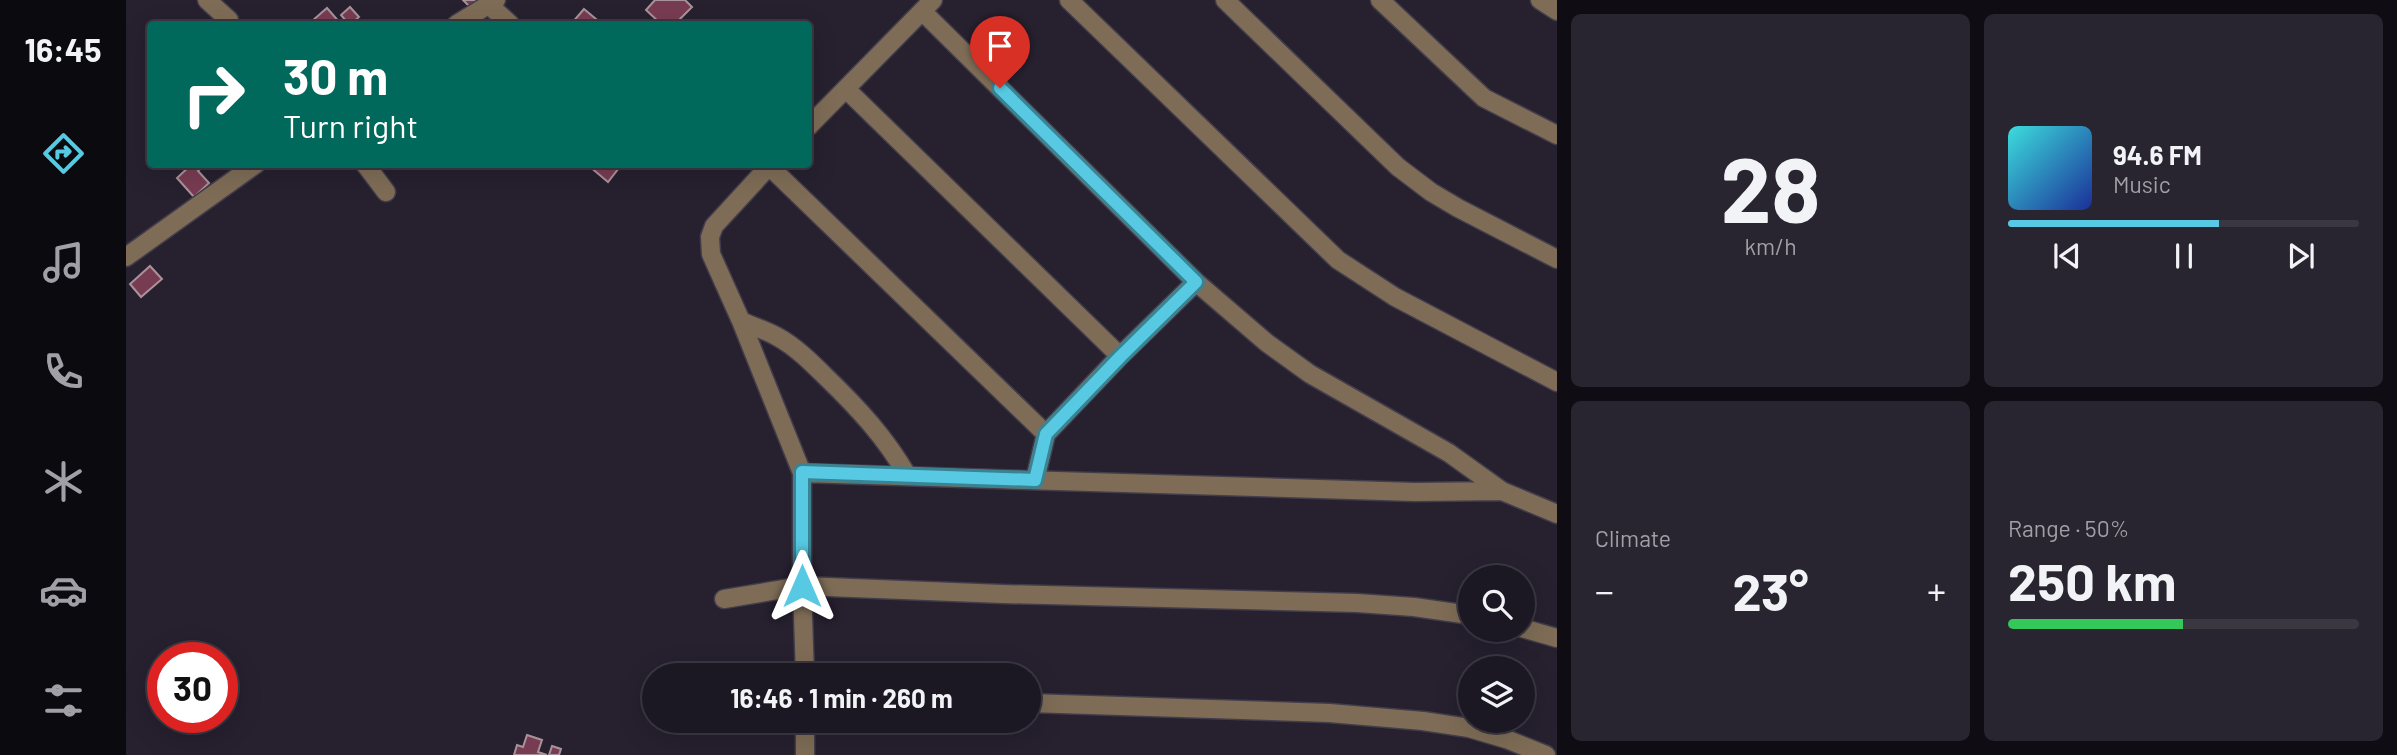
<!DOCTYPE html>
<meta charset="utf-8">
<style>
:root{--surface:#1c1823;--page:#292530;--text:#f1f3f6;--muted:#a0a0a6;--line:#3a3741;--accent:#57c9e2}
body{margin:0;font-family:Barlow,sans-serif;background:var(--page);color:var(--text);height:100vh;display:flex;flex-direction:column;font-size:26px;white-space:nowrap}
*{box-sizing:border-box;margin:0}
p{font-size:23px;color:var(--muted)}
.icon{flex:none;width:38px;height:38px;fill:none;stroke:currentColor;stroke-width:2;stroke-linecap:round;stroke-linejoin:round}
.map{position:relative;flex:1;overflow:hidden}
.panel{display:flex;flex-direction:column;gap:14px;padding:14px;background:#0f0d13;width:840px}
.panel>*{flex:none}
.banner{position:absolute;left:21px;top:21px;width:665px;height:147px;border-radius:7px;box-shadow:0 7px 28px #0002,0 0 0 2px var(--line);background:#00695c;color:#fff;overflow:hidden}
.buttons{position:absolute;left:1332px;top:565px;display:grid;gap:14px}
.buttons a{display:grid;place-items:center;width:77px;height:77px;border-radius:50%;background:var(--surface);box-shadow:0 7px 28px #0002,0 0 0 2px var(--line);font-size:35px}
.speed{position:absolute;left:21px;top:642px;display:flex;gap:14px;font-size:35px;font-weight:700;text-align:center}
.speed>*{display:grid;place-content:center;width:91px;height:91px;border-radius:50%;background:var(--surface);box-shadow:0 7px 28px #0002,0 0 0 2px var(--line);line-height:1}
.speed .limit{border:10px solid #d22;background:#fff;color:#111}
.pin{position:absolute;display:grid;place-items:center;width:60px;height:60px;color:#fff;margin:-72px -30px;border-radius:50% 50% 50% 0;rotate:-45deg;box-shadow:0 0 7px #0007}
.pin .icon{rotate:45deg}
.me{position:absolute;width:77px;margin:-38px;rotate:0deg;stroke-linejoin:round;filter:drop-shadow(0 0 5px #0008)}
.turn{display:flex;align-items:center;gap:24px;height:147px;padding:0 21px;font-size:32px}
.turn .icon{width:91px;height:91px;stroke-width:2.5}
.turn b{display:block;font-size:49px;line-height:60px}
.big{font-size:52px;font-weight:700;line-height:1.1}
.panel .tile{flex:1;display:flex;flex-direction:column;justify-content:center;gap:10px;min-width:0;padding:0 24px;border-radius:10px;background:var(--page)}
.panel .dial{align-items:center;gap:0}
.dial b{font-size:91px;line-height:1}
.song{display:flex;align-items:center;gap:21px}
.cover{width:84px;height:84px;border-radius:10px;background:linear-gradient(135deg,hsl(180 70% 55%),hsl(230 70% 35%))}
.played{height:7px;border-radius:4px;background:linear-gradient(90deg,var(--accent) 60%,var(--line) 60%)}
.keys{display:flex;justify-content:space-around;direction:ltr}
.heat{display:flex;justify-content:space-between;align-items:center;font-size:38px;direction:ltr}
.charge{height:10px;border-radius:5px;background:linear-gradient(90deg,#34c759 50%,var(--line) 0)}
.panel .tiles{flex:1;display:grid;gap:14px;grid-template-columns:repeat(2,1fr)}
.trip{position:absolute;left:516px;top:663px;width:399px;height:70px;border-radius:35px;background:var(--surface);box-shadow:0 7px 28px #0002,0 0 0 2px var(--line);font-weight:700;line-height:70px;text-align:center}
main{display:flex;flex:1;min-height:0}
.dock{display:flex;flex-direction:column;width:126px;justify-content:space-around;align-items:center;background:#0b0a0e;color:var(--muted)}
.dock .icon{width:49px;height:49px}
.dock .current{color:var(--accent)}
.dock b{font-size:32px;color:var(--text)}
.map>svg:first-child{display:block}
.building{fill:#783c52;stroke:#a9939a;stroke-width:2}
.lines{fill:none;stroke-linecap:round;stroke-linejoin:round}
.minor-casing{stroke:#423d4b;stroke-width:21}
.minor{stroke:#7e6c56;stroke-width:18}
.route-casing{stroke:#398393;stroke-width:18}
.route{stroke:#57c9e2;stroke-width:12}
</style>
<main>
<nav class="dock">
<b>16:45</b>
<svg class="icon current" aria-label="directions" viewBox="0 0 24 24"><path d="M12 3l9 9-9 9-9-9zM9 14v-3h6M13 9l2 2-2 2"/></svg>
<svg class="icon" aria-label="music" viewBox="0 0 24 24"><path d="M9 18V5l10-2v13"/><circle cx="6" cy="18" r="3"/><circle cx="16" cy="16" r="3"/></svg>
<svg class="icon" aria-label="phone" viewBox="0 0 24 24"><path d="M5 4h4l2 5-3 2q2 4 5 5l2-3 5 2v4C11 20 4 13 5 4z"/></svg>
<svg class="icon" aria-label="climate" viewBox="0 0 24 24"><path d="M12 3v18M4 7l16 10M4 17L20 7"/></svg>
<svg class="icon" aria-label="car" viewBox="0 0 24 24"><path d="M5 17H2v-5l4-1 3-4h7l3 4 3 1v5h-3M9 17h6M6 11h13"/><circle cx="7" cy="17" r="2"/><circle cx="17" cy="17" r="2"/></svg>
<svg class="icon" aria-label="filters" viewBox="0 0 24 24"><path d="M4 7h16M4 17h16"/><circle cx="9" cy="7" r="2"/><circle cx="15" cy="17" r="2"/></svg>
</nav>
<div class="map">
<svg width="1431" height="755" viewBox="0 0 1431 755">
<rect width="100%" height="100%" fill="#26202f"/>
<!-- building -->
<path class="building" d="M 337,0 L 351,0 L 344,7 Z
M 529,0 L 559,0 L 566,7 L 549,24 L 535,24 L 520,10 Z
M 224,7 L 233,17 L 226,23 L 223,20 L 221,22 L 215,15 Z
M 201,8 L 215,24 L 189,24 L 186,21 Z
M 458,9 L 476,24 L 445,24 Z
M 66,164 L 74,164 L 76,167 L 72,171 L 83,183 L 68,197 L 51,178 Z
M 464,164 L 496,164 L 482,182 L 463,166 Z
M 24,266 L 36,279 L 15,297 L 4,284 Z
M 401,735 L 416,740 L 412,752 L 421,755 L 388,755 L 391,745 L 397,747 Z
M 426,746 L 435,749 L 433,755 L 423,755 Z"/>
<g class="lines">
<defs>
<path id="minor" d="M 81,0 L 103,20
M 943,0 L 1212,260 L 1269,297 L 1431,382
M 1099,0 L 1272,167 L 1305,192 L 1332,208 L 1431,259
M 1254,0 L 1358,98 L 1431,135
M 1414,0 L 1431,11
M 363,5 L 384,24
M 796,11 L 1070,282 L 1141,343 L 1184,374 L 1323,453 L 1376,491
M 331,24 L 370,0
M 720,89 L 994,356
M 682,127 L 807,0
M 239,164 L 260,192
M 645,164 L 588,226 L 584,237 L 585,254 L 615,321 L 676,473 L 676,586 L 679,676
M 643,166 L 920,434
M 0,257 L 130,164
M 615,321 C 626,326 639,330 650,336 C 669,346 686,363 701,378 C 732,408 759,437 781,475
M 676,473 L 1289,492 L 1376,491 L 1431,514
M 909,480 L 920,434 L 994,356 L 1070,282
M 598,599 L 676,586 L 877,594 L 1231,603 L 1288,607 L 1344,615
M 1396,628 L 1431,638
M 903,703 L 1203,713 L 1297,721 L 1343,728 L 1380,739 L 1420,755
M 679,755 L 679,721"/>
</defs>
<!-- minor casing -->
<use href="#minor" class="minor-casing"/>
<!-- minor -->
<use href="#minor" class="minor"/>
</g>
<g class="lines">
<defs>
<path id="route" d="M 676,586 L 676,472 L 909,480 L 920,434 L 995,356 L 1070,282 L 874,88"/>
</defs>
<!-- route casing -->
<use href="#route" class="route-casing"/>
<!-- route -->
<use href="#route" class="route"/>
</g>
</svg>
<div class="buttons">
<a><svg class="icon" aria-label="search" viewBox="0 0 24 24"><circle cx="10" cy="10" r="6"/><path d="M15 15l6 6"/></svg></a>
<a><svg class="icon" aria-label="layers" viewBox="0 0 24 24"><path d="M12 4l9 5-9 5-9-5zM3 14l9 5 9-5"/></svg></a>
</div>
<div class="speed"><div class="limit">30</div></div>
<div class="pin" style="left:874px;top:88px;background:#d93025"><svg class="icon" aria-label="arrive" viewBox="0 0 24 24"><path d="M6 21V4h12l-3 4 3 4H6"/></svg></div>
<svg class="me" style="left:676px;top:586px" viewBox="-20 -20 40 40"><path d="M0-17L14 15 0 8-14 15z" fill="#57c9e2" stroke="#fff" stroke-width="4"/></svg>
<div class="trip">16:46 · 1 min · 260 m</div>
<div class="banner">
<div class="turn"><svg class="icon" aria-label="right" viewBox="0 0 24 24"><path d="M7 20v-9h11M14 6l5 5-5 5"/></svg><div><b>30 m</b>Turn right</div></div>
</div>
</div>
<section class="panel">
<div class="tiles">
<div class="tile dial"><b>28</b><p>km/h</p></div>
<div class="tile">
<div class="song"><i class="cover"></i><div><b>94.6 FM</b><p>Music</p></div></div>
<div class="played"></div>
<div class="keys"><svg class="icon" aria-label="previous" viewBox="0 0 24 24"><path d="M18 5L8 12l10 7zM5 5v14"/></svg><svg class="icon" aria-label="pause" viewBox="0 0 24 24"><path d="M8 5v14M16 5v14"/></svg><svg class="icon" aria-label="next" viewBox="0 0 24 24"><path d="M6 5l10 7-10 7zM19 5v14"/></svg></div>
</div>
<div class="tile"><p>Climate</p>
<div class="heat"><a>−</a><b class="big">23°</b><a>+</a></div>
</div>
<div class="tile"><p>Range · 50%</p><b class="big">250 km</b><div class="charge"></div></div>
</div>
</section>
</main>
